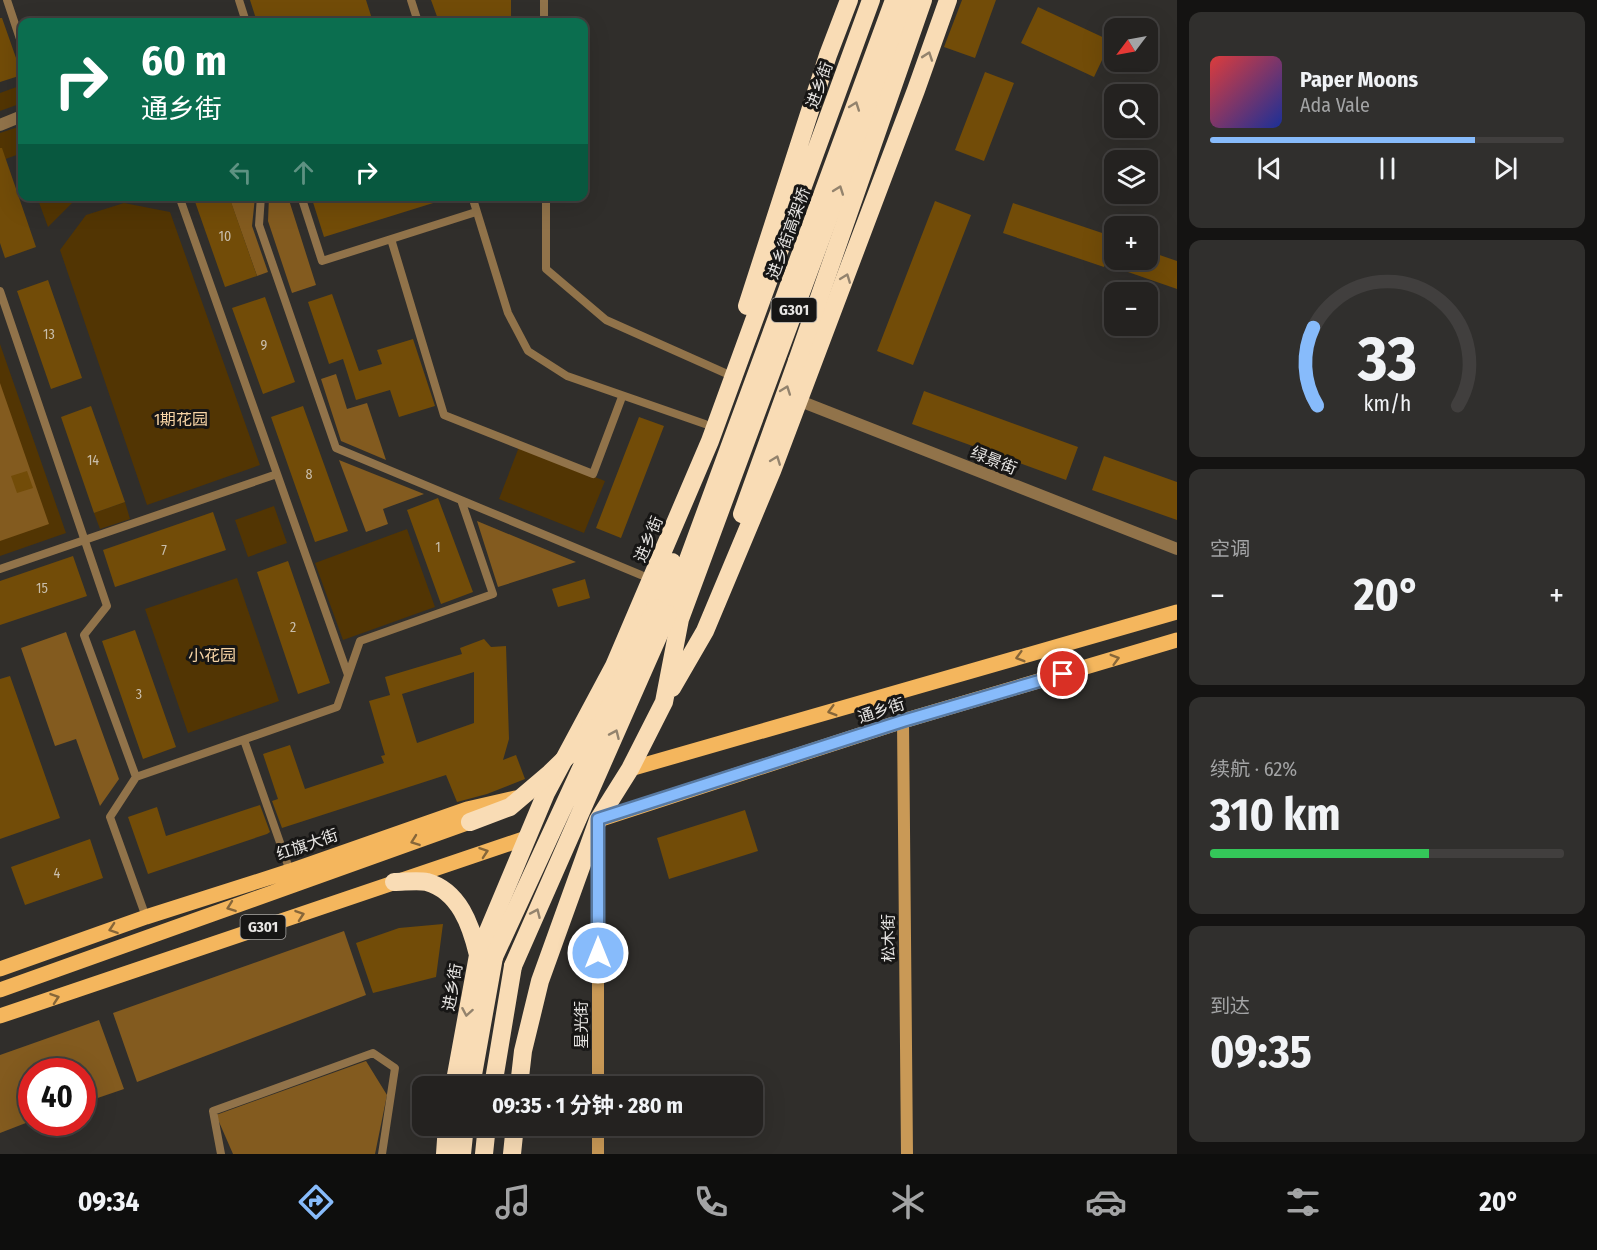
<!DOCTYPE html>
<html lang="zh">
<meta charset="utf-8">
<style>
:root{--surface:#242220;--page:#302f2d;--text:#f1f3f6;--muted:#a3a4a5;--line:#413f3e;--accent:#87bbfb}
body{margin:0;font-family:"Fira Sans Condensed","Noto Sans SC",sans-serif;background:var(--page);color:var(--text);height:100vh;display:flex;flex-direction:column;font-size:22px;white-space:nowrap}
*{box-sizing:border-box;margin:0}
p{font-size:20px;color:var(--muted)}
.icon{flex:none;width:33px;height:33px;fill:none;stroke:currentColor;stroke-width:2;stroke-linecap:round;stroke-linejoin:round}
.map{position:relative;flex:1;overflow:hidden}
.sheet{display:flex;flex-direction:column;gap:12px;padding:12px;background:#141312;width:420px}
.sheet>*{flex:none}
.banner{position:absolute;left:18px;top:18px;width:570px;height:183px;border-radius:12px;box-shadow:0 6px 24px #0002,0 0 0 2px var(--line);background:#0b6e4f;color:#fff;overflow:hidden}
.needle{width:39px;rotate:238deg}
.controls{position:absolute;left:1104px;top:18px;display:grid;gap:12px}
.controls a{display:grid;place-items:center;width:54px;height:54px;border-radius:12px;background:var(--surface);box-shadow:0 6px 24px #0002,0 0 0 2px var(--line);font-size:30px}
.speed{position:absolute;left:18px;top:1058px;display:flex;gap:12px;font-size:30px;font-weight:700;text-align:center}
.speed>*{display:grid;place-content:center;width:78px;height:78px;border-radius:50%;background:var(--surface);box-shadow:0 6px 24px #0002,0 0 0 2px var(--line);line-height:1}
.speed .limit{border:9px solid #d22;background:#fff;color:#111}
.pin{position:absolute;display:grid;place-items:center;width:51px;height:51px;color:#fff;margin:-26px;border:3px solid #fff;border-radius:50%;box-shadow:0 2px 6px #0007}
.me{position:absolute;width:66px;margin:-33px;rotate:0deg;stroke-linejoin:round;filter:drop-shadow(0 0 4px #0008)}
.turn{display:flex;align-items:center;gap:21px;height:126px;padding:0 24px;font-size:27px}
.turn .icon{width:78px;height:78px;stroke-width:2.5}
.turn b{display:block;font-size:42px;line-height:51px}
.lanes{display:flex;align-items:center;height:57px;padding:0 24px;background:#0003;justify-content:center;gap:30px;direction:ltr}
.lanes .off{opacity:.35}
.big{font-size:45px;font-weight:700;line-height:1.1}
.sheet .tile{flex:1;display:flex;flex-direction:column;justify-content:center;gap:9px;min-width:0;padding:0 21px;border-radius:12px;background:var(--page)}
.sheet .dial{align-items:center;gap:0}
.dial svg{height:156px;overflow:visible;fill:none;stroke:var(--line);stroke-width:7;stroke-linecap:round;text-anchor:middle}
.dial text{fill:var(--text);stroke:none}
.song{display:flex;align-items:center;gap:18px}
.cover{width:72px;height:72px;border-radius:9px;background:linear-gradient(135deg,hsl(0 70% 55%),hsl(230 70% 35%))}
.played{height:6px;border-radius:3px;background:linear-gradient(90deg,var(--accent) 75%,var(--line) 75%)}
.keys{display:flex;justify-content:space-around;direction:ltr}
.heat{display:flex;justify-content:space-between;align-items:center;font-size:33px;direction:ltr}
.charge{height:9px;border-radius:4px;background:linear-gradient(90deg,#34c759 62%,var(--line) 0)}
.trip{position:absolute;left:412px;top:1076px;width:351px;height:60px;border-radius:12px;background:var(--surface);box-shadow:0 6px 24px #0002,0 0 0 2px var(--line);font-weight:700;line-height:60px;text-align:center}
.menu{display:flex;height:96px;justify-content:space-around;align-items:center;background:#0e0e0d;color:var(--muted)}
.menu .icon{width:42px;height:42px}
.menu .active{color:var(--accent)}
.menu b{font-size:27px;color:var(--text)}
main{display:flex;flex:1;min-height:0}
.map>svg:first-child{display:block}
.green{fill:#523503}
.forest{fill:#835b1f}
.building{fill:#724c08;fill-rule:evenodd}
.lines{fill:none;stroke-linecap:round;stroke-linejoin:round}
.lane{stroke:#91734a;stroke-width:8}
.street{stroke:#91734a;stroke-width:12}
.secondary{stroke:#c99956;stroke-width:12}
.primary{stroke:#f4b65d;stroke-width:15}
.highway{stroke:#f9dcb5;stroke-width:18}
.highway-bridge{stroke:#f9dcb5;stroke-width:18}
.oneway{stroke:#93836d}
.oneway2{stroke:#866639}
.route-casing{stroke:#587aa3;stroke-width:15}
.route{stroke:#87bbfb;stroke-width:10}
.labels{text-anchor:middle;stroke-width:6;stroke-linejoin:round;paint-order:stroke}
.number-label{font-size:14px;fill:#c9beac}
.shield{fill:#171615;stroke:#a8a6a4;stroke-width:1.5}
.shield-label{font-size:15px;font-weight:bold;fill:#e6e4e2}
.street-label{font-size:16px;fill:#e6e4e2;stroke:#171615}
.park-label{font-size:16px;fill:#f7d4a5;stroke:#171615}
</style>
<main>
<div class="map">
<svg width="1177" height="1154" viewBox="0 0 1177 1154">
<rect width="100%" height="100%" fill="#302e2b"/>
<!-- green -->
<path class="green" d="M 22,85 L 22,103 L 0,111 L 0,93 Z
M 21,126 L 22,127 L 22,153 L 0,161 L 0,133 Z
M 37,197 L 37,196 L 87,197 L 74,201 L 48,227 Z
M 124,203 L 170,212 L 260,465 L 147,505 L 60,250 L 86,215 Z
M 0,344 L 66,533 L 0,556 Z
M 519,447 L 605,481 L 584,533 L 499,499 Z
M 125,502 L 130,519 L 100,529 L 94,513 Z
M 274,506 L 287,543 L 248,557 L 235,520 Z
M 407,529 L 435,607 L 343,640 L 315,563 Z
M 237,578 L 279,701 L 188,733 L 145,609 Z"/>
<!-- forest -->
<path class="forest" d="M 229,197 L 255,197 L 252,226 L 268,272 L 257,276 Z
M 269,197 L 288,197 L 316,285 L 292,293 L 268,221 Z
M 336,374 L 347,409 L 367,403 L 386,460 L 341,441 L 321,379 Z
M 0,383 L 49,524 L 0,541 Z
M 339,460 L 424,494 L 383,509 L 388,524 L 366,532 Z
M 477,521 L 576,562 L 498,587 Z
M 66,632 L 119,779 L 100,806 L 76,739 L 55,746 L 21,648 Z
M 344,931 L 366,995 L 137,1082 L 113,1013 Z
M 99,1020 L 124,1089 L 83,1103 L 82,1071 L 32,1071 L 31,1121 L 0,1133 L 0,1055 Z
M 366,1061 L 387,1095 L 375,1154 L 233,1154 L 216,1115 Z"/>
<!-- building -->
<path class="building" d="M 250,0 L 366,0 L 373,22 L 257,22 Z
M 431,0 L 511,0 L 511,22 L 439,22 Z
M 962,0 L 996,0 L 975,58 L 944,47 Z
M 1038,7 L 1111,41 L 1094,77 L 1021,43 Z
M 0,18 L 2,18 L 22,75 L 0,82 Z
M 985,72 L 1014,83 L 984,161 L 955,150 Z
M 0,148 L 2,148 L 36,247 L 5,258 L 0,243 Z
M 193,196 L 229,196 L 257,276 L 225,287 Z
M 311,196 L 445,196 L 446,199 L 324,237 Z
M 935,201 L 971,215 L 913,365 L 877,351 Z
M 1013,203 L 1114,237 L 1104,267 L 1003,233 Z
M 1148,251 L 1177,261 L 1177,289 L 1128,272 L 1132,260 L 1148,260 Z
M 48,280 L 82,378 L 51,389 L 17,291 Z
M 332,294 L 359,371 L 382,364 L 377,350 L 413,339 L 435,406 L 399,417 L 390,390 L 356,400 L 343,359 L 329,364 L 308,302 Z
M 265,297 L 295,382 L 263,394 L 232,308 Z
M 924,391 L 1078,447 L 1066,480 L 912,424 Z
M 91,406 L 125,502 L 94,513 L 61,417 Z
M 303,406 L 348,531 L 315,542 L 271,417 Z
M 639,417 L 664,426 L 621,538 L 596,528 Z
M 1104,456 L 1177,482 L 1177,520 L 1092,490 Z
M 27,471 L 33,488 L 17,493 L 11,476 Z
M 438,498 L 473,592 L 441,604 L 407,510 Z
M 213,512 L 226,550 L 115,587 L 103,550 Z
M 73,556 L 87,596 L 0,625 L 0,581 Z
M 288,561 L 330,683 L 298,694 L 257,572 Z
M 585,579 L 590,598 L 558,607 L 552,589 Z
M 135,630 L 176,747 L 143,759 L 102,641 Z
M 484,639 L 491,647 L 506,646 L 509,739 L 503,760 L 516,755 L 525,779 L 487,794 L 457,802 L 446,775 L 282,828 L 272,801 L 278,799 L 263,754 L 290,745 L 305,789 L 384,763 L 381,756 L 385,755 L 369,701 L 390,695 L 385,677 L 462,654 L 460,648 ZM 474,672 L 474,723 L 417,743 L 402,694 Z
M 10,676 L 60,818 L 0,839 L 0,679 Z
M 260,805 L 270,832 L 267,834 L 148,874 L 128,817 L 157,807 L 166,836 Z
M 745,810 L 758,851 L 669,879 L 657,838 Z
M 90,839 L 103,878 L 25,905 L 11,867 Z
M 443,924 L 436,977 L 373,993 L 356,943 L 399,928 Z"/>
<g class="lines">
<!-- lane -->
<path class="lane" d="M 7,0 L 22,45
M 239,0 L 246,22
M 411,0 L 418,22
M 544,0 L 544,22
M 179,196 L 348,675
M 261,196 L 259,225 L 336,448 L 641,575
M 301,196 L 322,261 L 476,212
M 472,196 L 508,313 L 528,351 L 567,376 L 705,424
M 546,196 L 546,269 L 606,320 L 725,373
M 391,239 L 444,415 L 593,474 L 622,397
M 0,291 L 107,606 L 84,635 L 136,777 L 110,817 L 146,917
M 0,569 L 277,474
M 244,740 L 290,871
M 136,777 L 337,707 L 360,641 L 493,594 L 461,500
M 221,1154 L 213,1111 L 373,1053 L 395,1068 L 382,1154"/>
<!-- street -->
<path class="street" d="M 0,125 L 22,116
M 800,401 L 1177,549"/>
<!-- secondary -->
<path class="secondary" d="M 903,721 L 907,1154
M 598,833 L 598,1086
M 598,1125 L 598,1154"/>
<!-- primary -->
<path class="primary" d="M 630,769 L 1177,612
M 598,820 L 903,721 L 1177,640
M 0,969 L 146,917 L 290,871 L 467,809 L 515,798
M 0,990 L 470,822
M 0,1016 L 526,838"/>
<!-- highway -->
<path class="highway" d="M 747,306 L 828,55 L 849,0
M 742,514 L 797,361
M 655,608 L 672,562
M 668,614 L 894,0
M 672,688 L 705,631 L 772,471 L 916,90 L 948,0
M 394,882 C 404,882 418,880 427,882 C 459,891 471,925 478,955
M 454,1086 L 478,955 L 546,793 L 614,666 L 710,441 L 871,0
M 471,1086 L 494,957
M 493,1086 L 513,966
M 519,1086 L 523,1051 L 540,981 L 598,820 L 630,769 L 664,702 L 680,619 L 909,1
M 445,1154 L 447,1125
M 462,1154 L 465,1125
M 484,1154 L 487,1125
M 512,1154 L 515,1125"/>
<!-- highway-bridge -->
<path class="highway-bridge" d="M 797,361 L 923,0
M 470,822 L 510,807 L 550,773 L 579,745 L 590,728
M 494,957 L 655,608
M 513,966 L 668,614"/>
</g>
<!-- one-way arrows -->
<defs><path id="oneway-chevron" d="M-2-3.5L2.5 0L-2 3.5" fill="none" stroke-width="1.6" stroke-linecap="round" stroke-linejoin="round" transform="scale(1.5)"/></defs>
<g class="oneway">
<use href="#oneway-chevron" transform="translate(928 56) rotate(-71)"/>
<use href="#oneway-chevron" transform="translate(855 106) rotate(-70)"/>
<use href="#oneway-chevron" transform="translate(839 190) rotate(-70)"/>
<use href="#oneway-chevron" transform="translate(846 278) rotate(-69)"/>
<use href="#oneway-chevron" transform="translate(786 390) rotate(-70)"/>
<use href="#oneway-chevron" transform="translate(776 460) rotate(-69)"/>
<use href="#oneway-chevron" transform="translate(615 734) rotate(-66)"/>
<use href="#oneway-chevron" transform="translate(536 913) rotate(-66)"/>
<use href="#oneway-chevron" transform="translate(467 1012) rotate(100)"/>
</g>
<g class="oneway2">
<use href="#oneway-chevron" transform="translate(1020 657) rotate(164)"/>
<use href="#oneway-chevron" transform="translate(1115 659) rotate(-16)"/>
<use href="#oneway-chevron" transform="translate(832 711) rotate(164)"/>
<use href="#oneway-chevron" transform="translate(415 841) rotate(160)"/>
<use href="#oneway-chevron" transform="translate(484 852) rotate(-19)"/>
<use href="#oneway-chevron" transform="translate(231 907) rotate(160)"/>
<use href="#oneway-chevron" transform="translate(300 915) rotate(-19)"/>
<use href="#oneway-chevron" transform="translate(113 929) rotate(161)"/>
<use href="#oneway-chevron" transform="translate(55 998) rotate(-19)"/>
</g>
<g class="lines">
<defs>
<path id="route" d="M 598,953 L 598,819 L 903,721 L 1063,674"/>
</defs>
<!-- route casing -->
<use href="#route" class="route-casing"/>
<!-- route -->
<use href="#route" class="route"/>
</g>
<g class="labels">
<!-- number labels -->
<g class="number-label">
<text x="225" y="241">10</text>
<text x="49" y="339">13</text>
<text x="264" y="350">9</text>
<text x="93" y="465">14</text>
<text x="309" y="479">8</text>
<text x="438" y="552">1</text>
<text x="164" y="555">7</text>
<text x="42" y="593">15</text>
<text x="293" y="632">2</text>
<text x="139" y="699">3</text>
<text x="57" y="878">4</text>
</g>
<!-- shield labels -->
<g class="shield">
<rect x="771.5" y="298" width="45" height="24" rx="4.5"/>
<rect x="240.5" y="915" width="45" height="24" rx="4.5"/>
</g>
<g class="shield-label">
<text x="794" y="315">G301</text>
<text x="263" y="932">G301</text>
</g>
<!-- street labels -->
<g class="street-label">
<text transform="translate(819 85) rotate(-70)" y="6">进乡街</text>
<text transform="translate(788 233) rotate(-70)" y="6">进乡街高架桥</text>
<text transform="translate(994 460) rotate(22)" y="6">绿景街</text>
<text transform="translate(648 539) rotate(-67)" y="6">进乡街</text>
<text transform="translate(881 710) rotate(-18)" y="6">通乡街</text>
<text transform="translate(307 844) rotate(-19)" y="6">红旗大街</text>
<text transform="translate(888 938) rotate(-90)" y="6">松木街</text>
<text transform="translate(452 987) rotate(-80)" y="6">进乡街</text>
<text transform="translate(581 1025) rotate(-90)" y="6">星光街</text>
</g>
<!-- park labels -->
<g class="park-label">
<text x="181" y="425">1期花园</text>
<text x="212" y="661">小花园</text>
</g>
</g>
</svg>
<div class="controls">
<a><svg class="needle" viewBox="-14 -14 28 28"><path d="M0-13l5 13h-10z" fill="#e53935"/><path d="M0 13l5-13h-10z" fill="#a3a4a5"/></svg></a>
<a><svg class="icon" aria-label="search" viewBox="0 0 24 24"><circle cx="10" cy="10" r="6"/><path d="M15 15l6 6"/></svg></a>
<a><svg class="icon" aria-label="layers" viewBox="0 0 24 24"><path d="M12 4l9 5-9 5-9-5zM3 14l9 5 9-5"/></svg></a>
<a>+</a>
<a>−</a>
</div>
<div class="speed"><div class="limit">40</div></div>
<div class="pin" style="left:1063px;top:674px;background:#d93025"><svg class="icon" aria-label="arrive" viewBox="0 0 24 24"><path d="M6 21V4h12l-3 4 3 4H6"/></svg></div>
<svg class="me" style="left:598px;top:953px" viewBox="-20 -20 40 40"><circle r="17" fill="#87bbfb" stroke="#fff" stroke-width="3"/><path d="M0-11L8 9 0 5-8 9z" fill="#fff"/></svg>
<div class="trip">09:35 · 1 分钟 · 280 m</div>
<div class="banner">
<div class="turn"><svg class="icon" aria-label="right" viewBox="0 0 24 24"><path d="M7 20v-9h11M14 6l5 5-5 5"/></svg><div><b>60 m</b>通乡街</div></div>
<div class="lanes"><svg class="icon off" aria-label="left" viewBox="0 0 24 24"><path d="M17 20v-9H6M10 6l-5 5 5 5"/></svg><svg class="icon off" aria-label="ahead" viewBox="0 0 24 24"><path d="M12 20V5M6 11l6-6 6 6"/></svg><svg class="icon" aria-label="right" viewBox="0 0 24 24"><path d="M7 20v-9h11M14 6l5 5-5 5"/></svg></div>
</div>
</div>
<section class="sheet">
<div class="tile">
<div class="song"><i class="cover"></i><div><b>Paper Moons</b><p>Ada Vale</p></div></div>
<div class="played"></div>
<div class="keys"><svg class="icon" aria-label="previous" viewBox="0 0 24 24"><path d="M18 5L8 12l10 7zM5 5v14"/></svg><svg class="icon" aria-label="pause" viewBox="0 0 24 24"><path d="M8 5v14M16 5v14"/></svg><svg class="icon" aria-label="next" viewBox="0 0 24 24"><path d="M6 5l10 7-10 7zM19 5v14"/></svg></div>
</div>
<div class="tile dial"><svg viewBox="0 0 100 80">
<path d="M14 69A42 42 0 1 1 86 69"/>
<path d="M14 69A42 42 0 0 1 12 29" stroke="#87bbfb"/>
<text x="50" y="56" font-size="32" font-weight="700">33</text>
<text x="50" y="72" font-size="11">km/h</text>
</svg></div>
<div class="tile"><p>空调</p>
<div class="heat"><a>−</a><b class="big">20°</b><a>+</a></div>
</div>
<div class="tile"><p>续航 · 62%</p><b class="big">310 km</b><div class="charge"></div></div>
<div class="tile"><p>到达</p><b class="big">09:35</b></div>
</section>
</main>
<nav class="menu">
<b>09:34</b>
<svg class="icon active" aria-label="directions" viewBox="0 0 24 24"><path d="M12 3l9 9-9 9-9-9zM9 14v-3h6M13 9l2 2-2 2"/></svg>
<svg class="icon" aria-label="music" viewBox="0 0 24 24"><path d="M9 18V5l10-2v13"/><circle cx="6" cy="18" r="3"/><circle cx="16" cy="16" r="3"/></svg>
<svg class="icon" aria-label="phone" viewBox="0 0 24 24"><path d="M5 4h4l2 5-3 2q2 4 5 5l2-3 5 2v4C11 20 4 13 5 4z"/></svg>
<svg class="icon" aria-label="climate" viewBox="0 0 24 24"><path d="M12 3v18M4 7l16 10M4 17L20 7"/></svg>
<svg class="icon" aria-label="car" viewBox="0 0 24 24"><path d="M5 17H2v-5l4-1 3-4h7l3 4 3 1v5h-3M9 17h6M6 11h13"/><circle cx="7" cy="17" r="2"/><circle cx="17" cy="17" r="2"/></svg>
<svg class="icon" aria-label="filters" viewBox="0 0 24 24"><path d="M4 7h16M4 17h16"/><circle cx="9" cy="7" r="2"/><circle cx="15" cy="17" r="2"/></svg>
<b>20°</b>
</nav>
